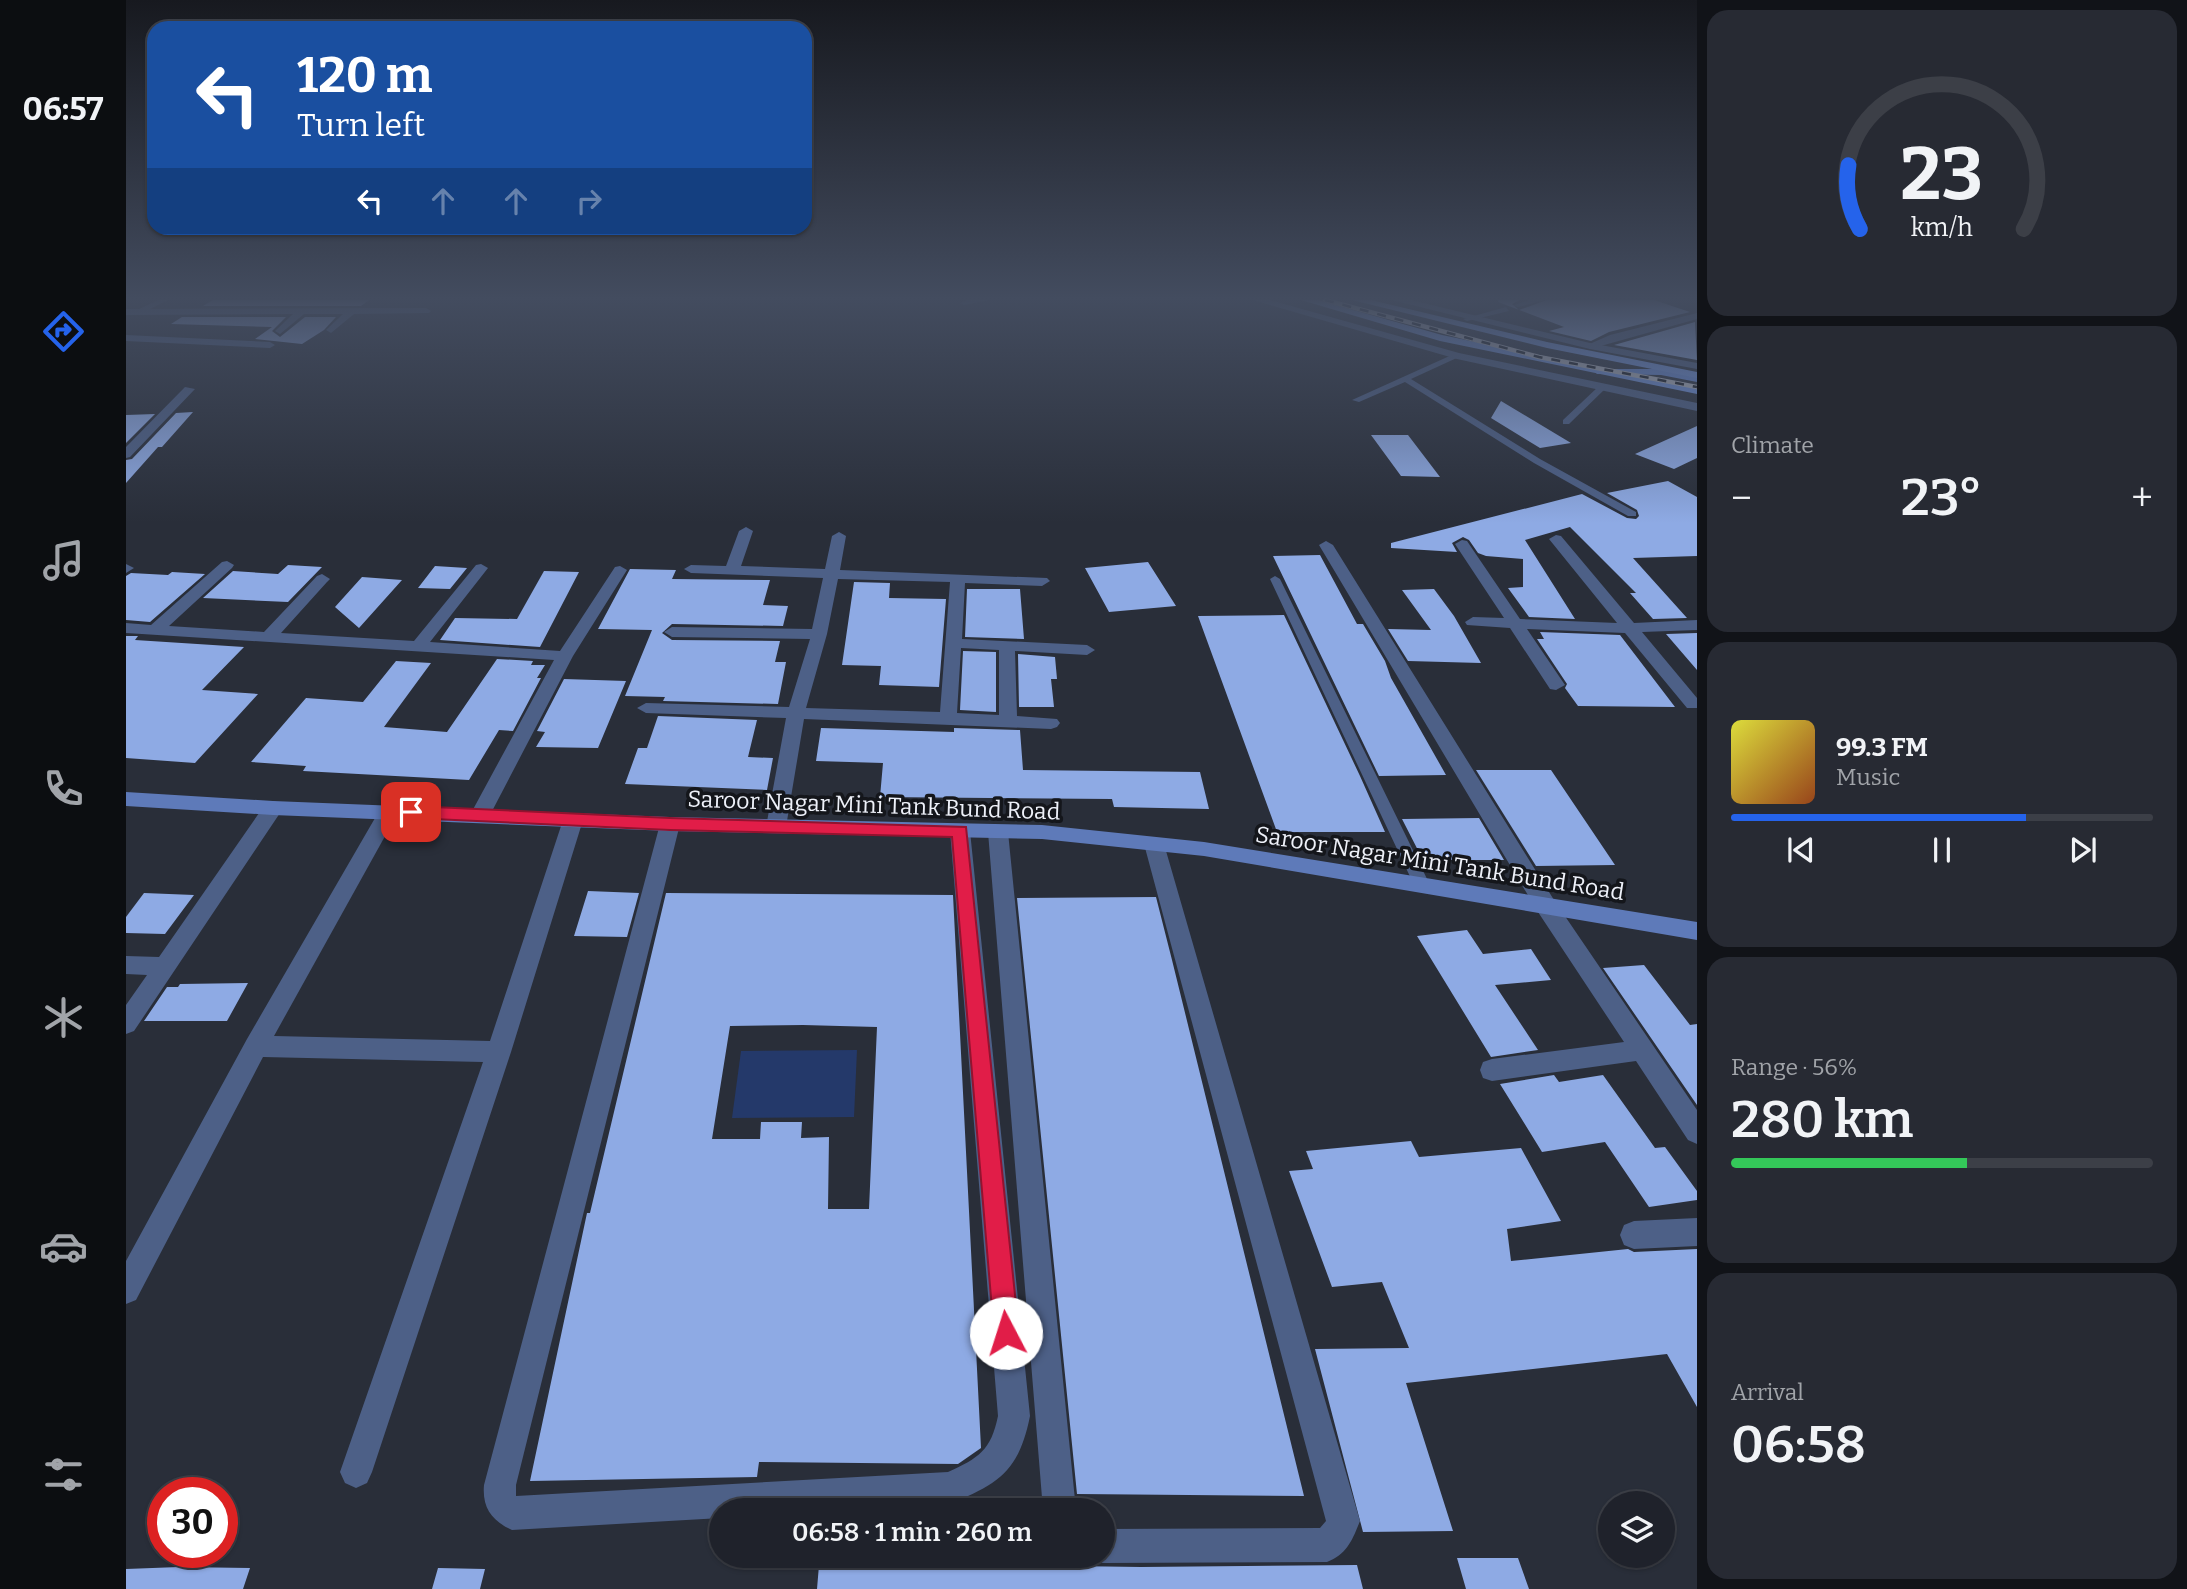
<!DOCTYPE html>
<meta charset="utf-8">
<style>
:root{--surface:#1f222b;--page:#272a33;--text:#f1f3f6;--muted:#a1a4a9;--line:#3c3f47;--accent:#2563eb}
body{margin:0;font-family:Bitter,serif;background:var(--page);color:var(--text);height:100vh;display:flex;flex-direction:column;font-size:26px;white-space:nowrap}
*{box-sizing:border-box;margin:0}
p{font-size:23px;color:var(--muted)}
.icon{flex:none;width:38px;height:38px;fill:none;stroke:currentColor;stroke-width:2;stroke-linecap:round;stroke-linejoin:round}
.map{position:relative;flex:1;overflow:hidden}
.side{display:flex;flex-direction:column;gap:10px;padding:10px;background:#111318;width:490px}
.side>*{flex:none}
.top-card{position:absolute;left:21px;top:21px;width:665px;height:214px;border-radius:21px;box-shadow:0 2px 5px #0004,0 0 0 2px var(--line);background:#1a4fa0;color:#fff;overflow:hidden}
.fabs{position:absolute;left:1472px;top:1491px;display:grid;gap:14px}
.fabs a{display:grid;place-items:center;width:77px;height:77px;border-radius:50%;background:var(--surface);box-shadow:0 2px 5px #0004,0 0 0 2px var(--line);font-size:35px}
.speed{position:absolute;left:21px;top:1477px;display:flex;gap:14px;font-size:35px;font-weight:700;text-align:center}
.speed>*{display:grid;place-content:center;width:91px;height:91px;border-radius:50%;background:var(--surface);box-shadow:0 2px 5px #0004,0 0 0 2px var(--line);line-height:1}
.speed .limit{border:10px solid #d22;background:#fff;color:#111}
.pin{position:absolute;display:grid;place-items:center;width:60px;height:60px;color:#fff;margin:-30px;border-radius:14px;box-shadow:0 4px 10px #0006}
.me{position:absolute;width:77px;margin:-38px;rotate:355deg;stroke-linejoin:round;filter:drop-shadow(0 0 5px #0008)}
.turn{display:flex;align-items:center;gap:24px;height:147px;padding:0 35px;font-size:32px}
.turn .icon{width:91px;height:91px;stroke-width:2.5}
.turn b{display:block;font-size:49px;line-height:60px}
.lanes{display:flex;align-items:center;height:66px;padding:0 35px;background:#0003;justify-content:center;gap:35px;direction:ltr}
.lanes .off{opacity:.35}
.big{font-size:52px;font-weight:600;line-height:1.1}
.side .card{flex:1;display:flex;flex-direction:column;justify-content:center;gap:10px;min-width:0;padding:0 24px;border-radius:21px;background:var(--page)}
.side .dial{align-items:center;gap:0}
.dial svg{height:182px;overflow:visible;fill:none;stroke:var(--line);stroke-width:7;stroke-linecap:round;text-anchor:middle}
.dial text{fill:var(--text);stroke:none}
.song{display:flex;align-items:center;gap:21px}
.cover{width:84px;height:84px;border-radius:10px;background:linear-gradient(135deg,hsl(60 70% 55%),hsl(20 70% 35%))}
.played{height:7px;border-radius:4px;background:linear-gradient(90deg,var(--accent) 70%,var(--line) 70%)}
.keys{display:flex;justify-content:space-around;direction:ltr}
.heat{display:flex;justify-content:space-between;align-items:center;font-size:38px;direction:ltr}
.charge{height:10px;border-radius:5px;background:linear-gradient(90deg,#34c759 56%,var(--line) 0)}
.trip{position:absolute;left:583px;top:1498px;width:406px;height:70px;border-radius:35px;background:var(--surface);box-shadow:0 2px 5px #0004,0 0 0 2px var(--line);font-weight:600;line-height:70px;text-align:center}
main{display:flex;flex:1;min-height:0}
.tab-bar{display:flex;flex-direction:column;width:126px;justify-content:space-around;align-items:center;background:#0c0e11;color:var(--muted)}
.tab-bar .icon{width:49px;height:49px}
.tab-bar .selected{color:var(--accent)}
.tab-bar b{font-size:32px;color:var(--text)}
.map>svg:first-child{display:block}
.green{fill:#24396a}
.building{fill:#8eaae4;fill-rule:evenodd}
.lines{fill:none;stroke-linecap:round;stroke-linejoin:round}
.service{fill:#4d6087;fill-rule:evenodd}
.minor{fill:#4d6087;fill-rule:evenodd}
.tertiary{fill:#4d6087;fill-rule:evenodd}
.secondary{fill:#5e7ab9;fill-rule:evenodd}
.primary{fill:#6a8fe0;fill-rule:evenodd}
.trunk{fill:#7499e8;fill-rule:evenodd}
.rail-casing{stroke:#bcbfc8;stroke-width:4.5}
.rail{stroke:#14161b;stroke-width:2.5;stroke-dasharray:9;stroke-linecap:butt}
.route{fill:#e11d48;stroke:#92132f;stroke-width:2}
.labels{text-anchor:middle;stroke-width:7;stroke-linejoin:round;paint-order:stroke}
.street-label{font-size:23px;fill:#eef1f9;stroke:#14161b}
</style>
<main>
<nav class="tab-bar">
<b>06:57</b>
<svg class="icon selected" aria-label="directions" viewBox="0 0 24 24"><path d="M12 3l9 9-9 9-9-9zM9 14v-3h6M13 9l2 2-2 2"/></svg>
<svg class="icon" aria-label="music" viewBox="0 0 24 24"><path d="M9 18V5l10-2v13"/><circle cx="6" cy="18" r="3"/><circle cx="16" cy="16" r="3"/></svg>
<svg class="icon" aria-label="phone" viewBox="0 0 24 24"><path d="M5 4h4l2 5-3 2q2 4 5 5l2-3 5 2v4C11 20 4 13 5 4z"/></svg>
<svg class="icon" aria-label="climate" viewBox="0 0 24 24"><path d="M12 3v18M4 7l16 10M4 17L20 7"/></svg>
<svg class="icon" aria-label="car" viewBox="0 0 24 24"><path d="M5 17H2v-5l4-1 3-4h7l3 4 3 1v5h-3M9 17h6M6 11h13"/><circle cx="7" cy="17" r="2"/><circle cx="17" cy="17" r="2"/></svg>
<svg class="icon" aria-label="filters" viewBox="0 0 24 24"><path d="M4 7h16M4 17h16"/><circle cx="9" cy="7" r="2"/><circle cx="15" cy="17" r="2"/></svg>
</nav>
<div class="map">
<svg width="1571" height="1589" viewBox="0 0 1571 1589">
<rect width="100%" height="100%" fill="#292e39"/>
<!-- green -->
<path class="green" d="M 731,1050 L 728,1117 L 606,1118 L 615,1051 Z"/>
<!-- building -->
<path class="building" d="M 87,300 L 243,300 L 235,306 L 77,306 Z
M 1373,300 L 1394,300 L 1386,304 L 1393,310 L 1421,300 L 1528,300 L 1564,312 L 1483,332 L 1465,341 L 1423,331 L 1438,327 L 1372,302 Z
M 56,317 L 160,317 L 146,331 L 154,337 L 179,317 L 210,317 L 198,330 L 176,344 L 129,339 L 146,327 L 45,324 Z
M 1569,322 L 1571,360 L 1488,345 Z
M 1375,401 L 1445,443 L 1414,448 L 1365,418 Z
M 67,412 L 36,447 L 32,447 L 0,483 L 0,460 L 6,459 L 50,413 Z
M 29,414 L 0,443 L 0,415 Z
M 1571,426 L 1571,458 L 1548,469 L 1509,454 Z
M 1245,435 L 1282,435 L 1314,477 L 1275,476 Z
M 1542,481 L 1571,497 L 1571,556 L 1507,558 L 1561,618 L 1527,619 L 1504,593 L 1510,593 L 1444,527 L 1399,540 L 1449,619 L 1403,617 L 1382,588 L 1397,587 L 1397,559 L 1360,556 L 1352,553 L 1343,540 L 1337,537 L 1326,543 L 1331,552 L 1265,548 L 1265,543 L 1456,494 L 1501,518 L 1510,519 L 1513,516 L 1511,510 L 1481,493 Z
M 1194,555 L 1231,624 L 1237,624 L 1259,661 L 1265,678 L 1320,775 L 1253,776 L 1147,556 Z
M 1022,562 L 1050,606 L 983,612 L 959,568 Z
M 162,565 L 196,567 L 162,602 L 77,598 L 107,571 L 152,574 Z
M 309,566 L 341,568 L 324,589 L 292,588 Z
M 504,569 L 550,570 L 546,579 L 644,580 L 637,605 L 662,606 L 657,626 L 546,624 L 536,633 L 546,640 L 654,641 L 649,662 L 660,662 L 652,704 L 537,701 L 539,697 L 499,696 L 526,630 L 472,629 Z
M 418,571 L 453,572 L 414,647 L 314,640 L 329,618 L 391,619 Z
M 46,572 L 79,574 L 24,622 L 0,620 L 0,576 L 5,573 L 42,575 Z
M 236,577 L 276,580 L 233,628 L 209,607 Z
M 728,582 L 764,583 L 763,598 L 820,599 L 813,687 L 753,685 L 755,666 L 716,665 Z
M 841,589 L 894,589 L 898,639 L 839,637 Z
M 1308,589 L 1328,616 L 1355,663 L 1282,661 L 1262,629 L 1305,630 L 1276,590 Z
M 1158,615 L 1234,776 L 1259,832 L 1151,832 L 1072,616 Z
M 1414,632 L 1494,635 L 1549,707 L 1452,706 L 1439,688 L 1441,684 L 1411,639 L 1418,639 Z
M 1571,633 L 1571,670 L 1540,634 Z
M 0,636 L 12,636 L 9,640 L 118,647 L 76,690 L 132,694 L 69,763 L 0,758 Z
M 837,651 L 870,652 L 870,712 L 834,710 Z
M 892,654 L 929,657 L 931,679 L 925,679 L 928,707 L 893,707 Z
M 371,659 L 407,661 L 405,665 L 419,665 L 411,678 L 415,678 L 387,731 L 373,730 L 343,780 L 177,771 L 180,766 L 125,762 L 180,698 L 237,702 L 270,661 L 305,663 L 258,727 L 321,732 Z
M 438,679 L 500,681 L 472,748 L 410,747 L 419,732 L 411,731 Z
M 532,716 L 631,720 L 622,757 L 647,758 L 641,790 L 499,784 L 512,748 L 521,748 Z
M 695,728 L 828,732 L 828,728 L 894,730 L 897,770 L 1074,772 L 1083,809 L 988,807 L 986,799 L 754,797 L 757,763 L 690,761 Z
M 1350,770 L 1425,770 L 1489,865 L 1410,866 Z
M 1353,818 L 1378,860 L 1297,860 L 1276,819 Z
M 462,891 L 513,893 L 501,937 L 448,936 Z
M 18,893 L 68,895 L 39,934 L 0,933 L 0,917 Z
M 540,893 L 827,895 L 855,1448 L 832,1464 L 633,1462 L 631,1477 L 404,1481 L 461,1213 L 464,1213 ZM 677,1025 L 751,1027 L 743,1209 L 702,1209 L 703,1137 L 675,1138 L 676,1122 L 635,1122 L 634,1139 L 586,1139 L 604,1026 Z
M 1030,897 L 1046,960 L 1178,1496 L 951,1494 L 891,898 Z
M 1341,930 L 1357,954 L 1405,949 L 1425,980 L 1369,985 L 1412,1050 L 1365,1057 L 1291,936 Z
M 1518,965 L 1564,1025 L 1571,1024 L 1571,1105 L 1477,968 Z
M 122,983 L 101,1021 L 18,1021 L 41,987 L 52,987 L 54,984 Z
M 1428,1075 L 1433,1082 L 1477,1075 L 1529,1148 L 1539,1147 L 1571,1191 L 1571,1200 L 1523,1207 L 1479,1142 L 1416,1152 L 1374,1084 Z
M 1285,1141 L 1293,1157 L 1395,1148 L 1435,1221 L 1381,1229 L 1385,1261 L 1502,1249 L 1508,1252 L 1571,1249 L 1571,1407 L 1541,1354 L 1280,1383 L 1327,1531 L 1237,1532 L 1189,1349 L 1283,1348 L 1256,1282 L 1206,1287 L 1163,1171 L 1187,1169 L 1180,1151 Z
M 1331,1558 L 1392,1558 L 1403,1589 L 1340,1589 Z
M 788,1564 L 1015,1567 L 1231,1565 L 1237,1589 L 691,1589 L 693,1565 Z
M 53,1567 L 124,1568 L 117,1589 L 0,1589 L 0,1569 Z
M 312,1568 L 359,1569 L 354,1589 L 306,1589 Z"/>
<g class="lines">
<!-- service -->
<path class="service" d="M 32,300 L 42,300 L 14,314 L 7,312 Z
M 863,300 L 838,305 L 834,303 L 842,300 Z
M 1404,300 L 1419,300 L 1392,307 L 1388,305 Z
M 1380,307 L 1383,311 L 1341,321 L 1337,319 Z
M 1328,354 L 1335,356 L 1285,379 L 1414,459 L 1510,512 L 1510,516 L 1502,516 L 1408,463 L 1279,382 L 1233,402 L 1226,400 Z
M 1473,386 L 1480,388 L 1443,424 L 1437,424 L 1437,420 Z
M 1149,576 L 1154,579 L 1304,885 L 1301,889 L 1291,889 L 1288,885 L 1144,579 Z"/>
<!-- minor -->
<path class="minor" d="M 300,308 L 305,311 L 303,313 L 228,314 L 205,333 L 200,330 L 217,314 L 178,314 L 154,334 L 149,331 L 167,314 L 0,315 L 0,309 Z
M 1571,313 L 1571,319 L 1464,349 L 1459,346 L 1484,335 Z
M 0,335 L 144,342 L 149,345 L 144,348 L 0,341 Z
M 59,387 L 69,389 L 4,457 L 0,458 L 0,447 Z
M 620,527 L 627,531 L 615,566 L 699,569 L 706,536 L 713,532 L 720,536 L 714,570 L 921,578 L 924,581 L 916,586 L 839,583 L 836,639 L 961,645 L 969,650 L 961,655 L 889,651 L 891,716 L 931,719 L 934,723 L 931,727 L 925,729 L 678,719 L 660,827 L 657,832 L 643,832 L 640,827 L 660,718 L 520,713 L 511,708 L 520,703 L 663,707 L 684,639 L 546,637 L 538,632 L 546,627 L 686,629 L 697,578 L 565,573 L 558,569 L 565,565 L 600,566 L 613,531 ZM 712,579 L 824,582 L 814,712 L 680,708 L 701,634 ZM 835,648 L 873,650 L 873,715 L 831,713 Z
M 1430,535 L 1435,536 L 1508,623 L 1571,620 L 1571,630 L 1516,632 L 1571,698 L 1571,708 L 1561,708 L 1499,633 L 1401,629 L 1439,685 L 1430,690 L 1424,689 L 1384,628 L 1341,625 L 1339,622 L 1347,617 L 1378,618 L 1329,544 L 1336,540 L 1341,541 L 1394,619 L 1491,623 L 1423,539 Z
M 1200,541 L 1207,545 L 1428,900 L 1571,1110 L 1571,1144 L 1562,1140 L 1510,1061 L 1366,1081 L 1357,1078 L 1354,1070 L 1357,1062 L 1366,1059 L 1498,1042 L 1412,912 L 1193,545 Z
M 101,561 L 108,565 L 106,568 L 43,626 L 138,632 L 191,576 L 196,574 L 204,579 L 201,582 L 155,633 L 288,641 L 350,565 L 355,564 L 362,568 L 304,642 L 434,651 L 489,567 L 494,566 L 501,570 L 447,656 L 364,815 L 361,820 L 347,820 L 344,815 L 428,660 L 0,633 L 0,623 L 25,625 L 96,562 Z
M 0,564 L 8,568 L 0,573 Z
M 147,801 L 154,803 L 157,808 L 154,813 L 8,1031 L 0,1034 L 0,1005 L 21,975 L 0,974 L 0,956 L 33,957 L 140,803 Z
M 263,804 L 270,806 L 273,811 L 148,1036 L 364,1041 L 437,820 L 440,815 L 454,815 L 457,820 L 385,1052 L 246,1472 L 241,1483 L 230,1488 L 219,1483 L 214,1472 L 357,1062 L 137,1057 L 10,1300 L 0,1304 L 0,1261 L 121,1039 L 256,806 Z
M 544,817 L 551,819 L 554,824 L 390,1485 L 390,1496 L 822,1472 C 853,1458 865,1450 872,1416 L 824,831 L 827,826 L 841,826 L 844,831 L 904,1416 C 893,1471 873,1484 823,1504 L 721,1510 L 595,1510 L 595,1518 L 386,1530 C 366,1521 356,1508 358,1485 L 534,824 L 537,819 Z
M 872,825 L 879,827 L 882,832 L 950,1510 L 917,1510 L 862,832 L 865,827 Z
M 1028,837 L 1035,839 L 1038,844 L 1234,1521 C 1226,1541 1221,1554 1201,1562 L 976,1563 L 963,1556 L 976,1556 L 976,1529 L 1194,1528 L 1200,1521 L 1018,844 L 1021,839 Z
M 1571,1218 L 1571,1246 L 1508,1249 L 1498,1245 L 1494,1235 L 1498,1225 L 1508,1221 Z"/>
<!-- tertiary -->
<path class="tertiary" d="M 1127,300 L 1144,300 L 1333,353 L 1571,403 L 1571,411 L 1331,359 Z
M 1266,300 L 1285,300 L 1464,343 L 1571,363 L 1571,369 L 1464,349 Z"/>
<!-- secondary -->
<path class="secondary" d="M 0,792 L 147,801 L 544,817 L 916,825 L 1078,842 L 1571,922 L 1571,940 L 1078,856 L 916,839 L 544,831 L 147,815 L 0,806 Z"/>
<!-- primary -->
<path class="primary" d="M 1475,369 L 1535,369 L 1571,376 L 1571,382 L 1535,375 L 1471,374 L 1469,372 Z"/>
<!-- trunk -->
<path class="trunk" d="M 1175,300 L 1192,300 L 1316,335 L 1571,388 L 1571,394 L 1314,341 Z
M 1226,300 L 1245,300 L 1421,342 L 1571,372 L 1571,378 L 1421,348 Z"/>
<defs>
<path id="rail" d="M 1199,300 L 1413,357 L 1571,387"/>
</defs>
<!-- rail casing -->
<use href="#rail" class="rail-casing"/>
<!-- rail -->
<use href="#rail" class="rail"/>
</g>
<!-- sky -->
<linearGradient id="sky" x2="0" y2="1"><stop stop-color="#17191f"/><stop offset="0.57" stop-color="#434c5f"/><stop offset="1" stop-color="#434c5f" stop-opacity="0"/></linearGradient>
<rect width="1571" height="523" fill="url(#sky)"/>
<!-- route -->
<path class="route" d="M 285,806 L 544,818 L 840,827 L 893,1333 L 889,1342 L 880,1345 L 872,1342 L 868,1333 L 826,837 L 544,830 L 285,818 L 277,812 Z"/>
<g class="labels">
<!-- street labels -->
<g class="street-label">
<text transform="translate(748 805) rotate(2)" y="8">Saroor Nagar Mini Tank Bund Road</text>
<text transform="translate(1314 863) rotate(9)" y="8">Saroor Nagar Mini Tank Bund Road</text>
</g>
</g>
</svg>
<div class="fabs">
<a><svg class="icon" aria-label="layers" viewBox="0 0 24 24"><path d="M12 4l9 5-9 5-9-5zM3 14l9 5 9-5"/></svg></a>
</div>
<div class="speed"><div class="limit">30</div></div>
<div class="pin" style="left:285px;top:812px;background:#d93025"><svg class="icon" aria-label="arrive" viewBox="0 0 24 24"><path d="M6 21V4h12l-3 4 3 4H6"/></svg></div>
<svg class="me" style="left:880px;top:1333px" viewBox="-20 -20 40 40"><circle r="19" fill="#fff"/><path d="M0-13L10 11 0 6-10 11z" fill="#e11d48"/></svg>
<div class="trip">06:58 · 1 min · 260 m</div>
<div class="top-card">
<div class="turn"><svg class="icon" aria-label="left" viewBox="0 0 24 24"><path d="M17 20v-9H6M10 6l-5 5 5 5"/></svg><div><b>120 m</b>Turn left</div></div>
<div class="lanes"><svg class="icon" aria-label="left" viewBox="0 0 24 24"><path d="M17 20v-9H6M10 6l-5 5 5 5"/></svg><svg class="icon off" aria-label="ahead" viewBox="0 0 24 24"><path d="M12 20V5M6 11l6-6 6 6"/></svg><svg class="icon off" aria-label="ahead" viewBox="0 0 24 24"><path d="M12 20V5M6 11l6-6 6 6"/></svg><svg class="icon off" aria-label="right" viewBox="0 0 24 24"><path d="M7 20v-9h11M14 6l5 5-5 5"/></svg></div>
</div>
</div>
<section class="side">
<div class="card dial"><svg viewBox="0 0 100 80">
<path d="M14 69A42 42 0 1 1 86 69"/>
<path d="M14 69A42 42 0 0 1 9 41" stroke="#2563eb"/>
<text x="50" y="56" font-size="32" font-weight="700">23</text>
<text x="50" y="72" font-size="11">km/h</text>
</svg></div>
<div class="card"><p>Climate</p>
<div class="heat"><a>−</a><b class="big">23°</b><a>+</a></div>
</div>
<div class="card">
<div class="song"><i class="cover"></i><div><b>99.3 FM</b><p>Music</p></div></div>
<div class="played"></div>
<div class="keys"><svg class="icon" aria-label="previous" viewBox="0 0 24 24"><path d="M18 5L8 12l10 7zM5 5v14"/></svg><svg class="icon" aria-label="pause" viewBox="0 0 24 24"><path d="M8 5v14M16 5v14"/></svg><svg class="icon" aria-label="next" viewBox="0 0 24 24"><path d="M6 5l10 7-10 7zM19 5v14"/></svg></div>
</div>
<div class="card"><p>Range · 56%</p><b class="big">280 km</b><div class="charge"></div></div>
<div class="card"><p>Arrival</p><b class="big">06:58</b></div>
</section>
</main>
